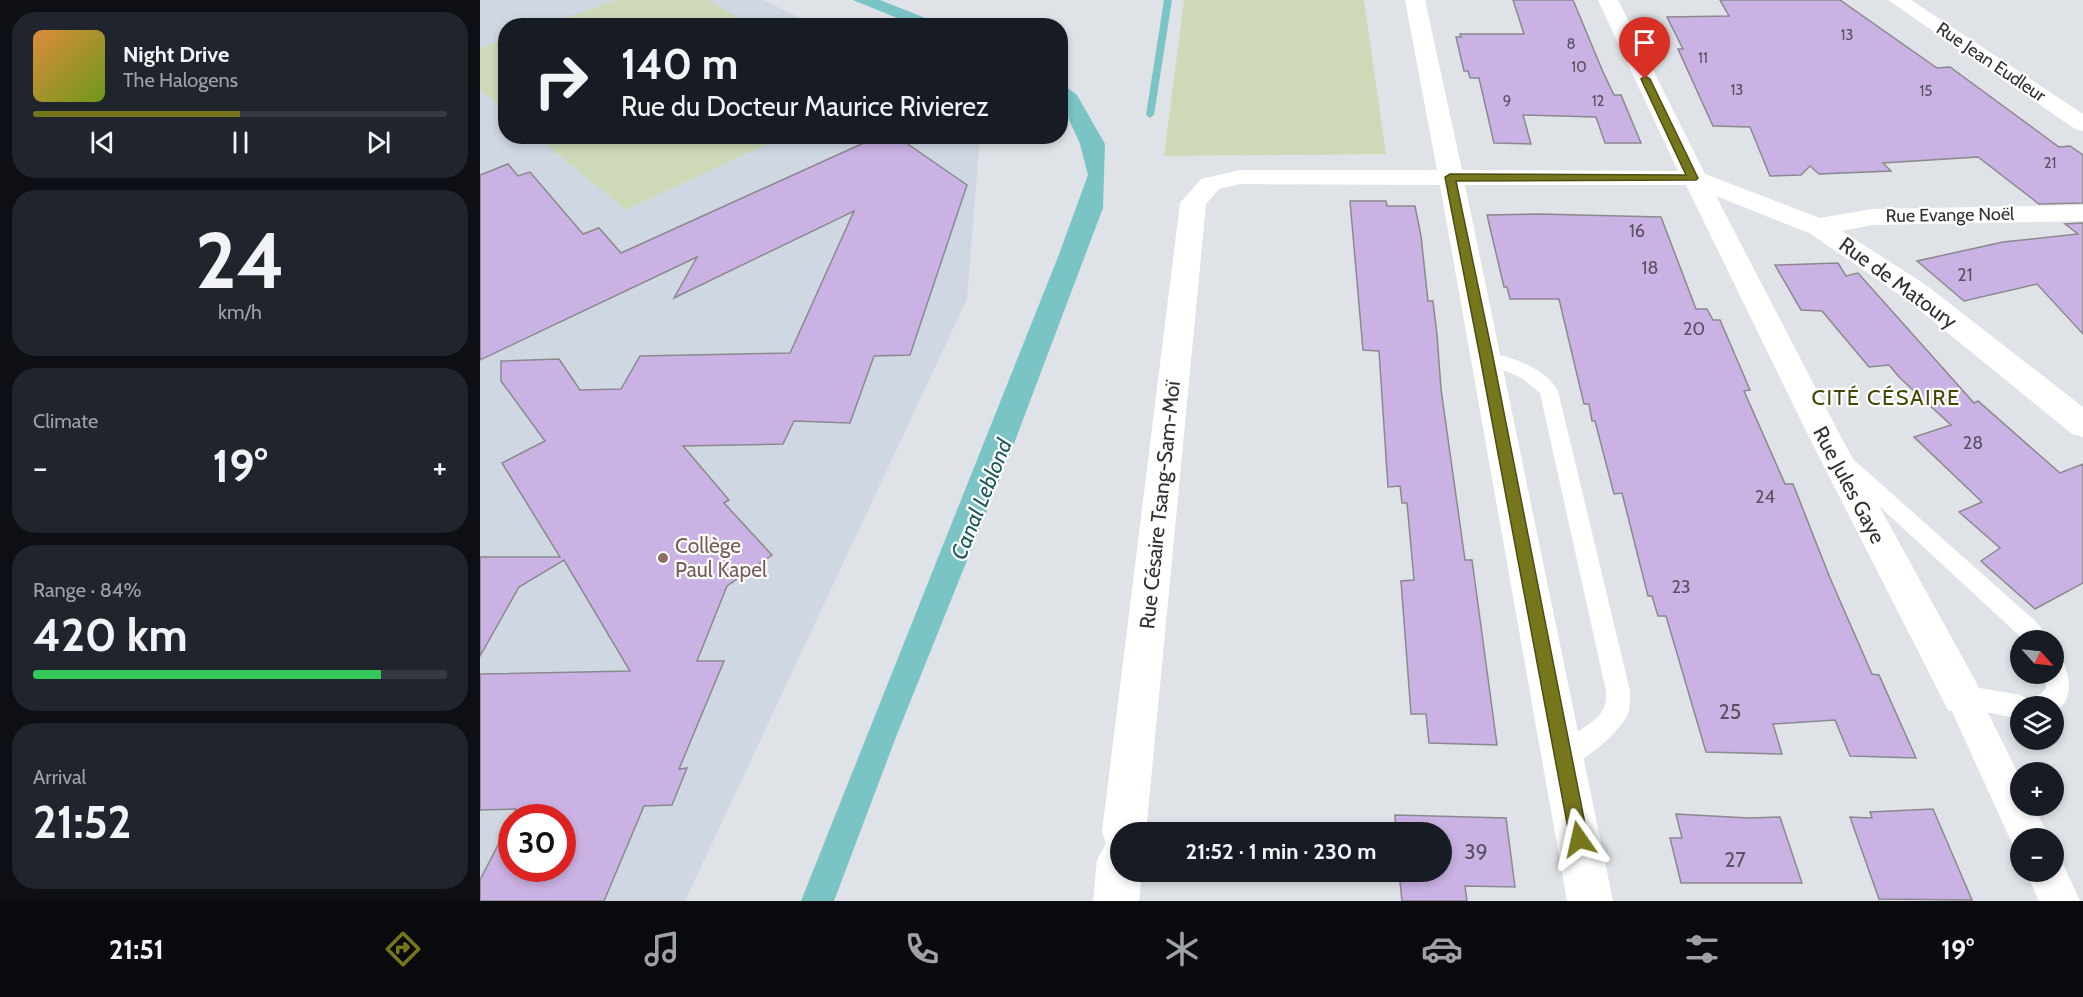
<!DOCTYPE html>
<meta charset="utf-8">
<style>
:root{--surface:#171b24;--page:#20242c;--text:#f1f3f6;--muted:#9ea1a6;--line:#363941;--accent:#76761d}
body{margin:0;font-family:Cabin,sans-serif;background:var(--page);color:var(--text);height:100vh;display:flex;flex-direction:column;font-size:22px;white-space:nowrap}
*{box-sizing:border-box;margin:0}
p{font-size:20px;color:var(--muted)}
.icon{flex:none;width:33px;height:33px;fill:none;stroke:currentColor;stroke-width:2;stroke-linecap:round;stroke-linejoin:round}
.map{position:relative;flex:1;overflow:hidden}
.panel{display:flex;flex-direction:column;gap:12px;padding:12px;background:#0d0f14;width:480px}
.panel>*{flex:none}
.top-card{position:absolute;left:18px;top:18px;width:570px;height:126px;border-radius:24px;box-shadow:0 3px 9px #0003;background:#171b24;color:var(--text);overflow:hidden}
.needle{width:39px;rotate:117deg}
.fabs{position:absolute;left:1530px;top:630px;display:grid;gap:12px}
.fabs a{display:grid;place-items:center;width:54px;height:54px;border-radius:50%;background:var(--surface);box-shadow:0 3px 9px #0003;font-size:30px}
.speed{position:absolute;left:18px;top:804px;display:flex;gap:12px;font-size:30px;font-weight:700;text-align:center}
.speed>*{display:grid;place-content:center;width:78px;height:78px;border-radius:50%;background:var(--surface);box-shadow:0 3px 9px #0003;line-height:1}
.speed .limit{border:9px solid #d22;background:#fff;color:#111}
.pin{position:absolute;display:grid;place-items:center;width:51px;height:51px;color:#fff;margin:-62px -26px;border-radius:50% 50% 50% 0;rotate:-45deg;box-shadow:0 0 6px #0007}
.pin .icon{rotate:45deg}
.me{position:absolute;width:66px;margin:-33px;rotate:349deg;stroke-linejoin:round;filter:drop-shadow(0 0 4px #0008)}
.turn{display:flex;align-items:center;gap:21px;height:126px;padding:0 24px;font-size:27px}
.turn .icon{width:78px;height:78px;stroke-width:2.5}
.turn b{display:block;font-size:42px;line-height:51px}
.big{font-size:45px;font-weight:700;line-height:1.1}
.panel .card{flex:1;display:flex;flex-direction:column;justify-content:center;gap:9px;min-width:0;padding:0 21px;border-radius:24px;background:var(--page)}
.panel .dial{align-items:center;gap:0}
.dial b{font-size:78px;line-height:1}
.song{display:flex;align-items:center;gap:18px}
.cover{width:72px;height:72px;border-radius:9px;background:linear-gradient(135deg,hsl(30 70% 55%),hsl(80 70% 35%))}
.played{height:6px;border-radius:3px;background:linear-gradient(90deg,var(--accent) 50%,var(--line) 50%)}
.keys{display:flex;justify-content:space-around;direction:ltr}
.heat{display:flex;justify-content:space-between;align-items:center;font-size:33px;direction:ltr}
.charge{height:9px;border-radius:4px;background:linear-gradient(90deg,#34c759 84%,var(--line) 0)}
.trip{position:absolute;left:630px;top:822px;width:342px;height:60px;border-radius:30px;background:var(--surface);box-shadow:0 3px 9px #0003;font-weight:700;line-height:60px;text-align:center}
.menu{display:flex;height:96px;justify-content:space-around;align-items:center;background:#090b0e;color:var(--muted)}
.menu .icon{width:42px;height:42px}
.menu .selected{color:var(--accent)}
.menu b{font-size:27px;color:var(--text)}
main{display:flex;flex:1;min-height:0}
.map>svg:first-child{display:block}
.built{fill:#cfd8e2;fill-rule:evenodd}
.green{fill:#cedab7}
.water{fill:#7bc4c6}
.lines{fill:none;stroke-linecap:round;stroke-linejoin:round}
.stream{fill:#7bc4c6;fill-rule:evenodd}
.building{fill:#cab2e4;stroke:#8b898e;stroke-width:1.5}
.service{fill:#fff;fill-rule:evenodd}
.pedestrian{fill:#fff;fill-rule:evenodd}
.minor{fill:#fff;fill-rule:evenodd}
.route{fill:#76761d;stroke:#4d4d13;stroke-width:1.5}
.education-dot{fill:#8d6e63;stroke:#fff;stroke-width:2}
.labels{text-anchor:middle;stroke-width:4.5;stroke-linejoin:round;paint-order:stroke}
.far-number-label{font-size:15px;fill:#575260}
.far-street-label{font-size:18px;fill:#313234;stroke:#fff}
.number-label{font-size:18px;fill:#575260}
.street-label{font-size:21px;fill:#313234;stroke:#fff}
.education-label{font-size:21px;fill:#785e54;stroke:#fff;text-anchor:start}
.near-number-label{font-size:21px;fill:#575260}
.neighbourhood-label{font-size:22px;letter-spacing:1.5px;fill:#464707;stroke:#fff}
.water-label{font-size:22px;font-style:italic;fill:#1b595b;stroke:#fff}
</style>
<main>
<section class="panel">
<div class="card">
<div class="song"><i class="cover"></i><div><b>Night Drive</b><p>The Halogens</p></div></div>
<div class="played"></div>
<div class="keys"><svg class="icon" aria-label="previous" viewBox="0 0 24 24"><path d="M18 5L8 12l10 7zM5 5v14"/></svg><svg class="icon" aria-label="pause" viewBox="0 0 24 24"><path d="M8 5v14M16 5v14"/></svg><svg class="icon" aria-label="next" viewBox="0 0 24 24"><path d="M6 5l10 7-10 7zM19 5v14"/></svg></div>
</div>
<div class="card dial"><b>24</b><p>km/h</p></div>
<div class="card"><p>Climate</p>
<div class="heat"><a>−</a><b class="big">19°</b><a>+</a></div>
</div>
<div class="card"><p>Range · 84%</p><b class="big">420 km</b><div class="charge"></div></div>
<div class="card"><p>Arrival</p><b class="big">21:52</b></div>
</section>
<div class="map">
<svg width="1603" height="901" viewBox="0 0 1603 901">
<rect width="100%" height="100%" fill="#dfe3e7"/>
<!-- built -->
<path class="built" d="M 0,0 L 284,0 L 334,25 L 26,26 L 26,136 L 500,137 L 487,299 L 205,901 L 0,901 ZM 32,818 L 82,818 L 82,868 L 32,868 Z"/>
<!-- green -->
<path class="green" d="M 136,0 L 228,0 L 272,25 L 65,25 Z
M 704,0 L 884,0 L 906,154 L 684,156 Z
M 25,39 L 26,39 L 25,111 L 0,90 L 0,48 Z
M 57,137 L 302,137 L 146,210 Z"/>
<!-- water -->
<path class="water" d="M 373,0 L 400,0 L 463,25 L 434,25 Z
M 581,83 L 597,95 L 625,144 L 623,208 L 535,441 L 416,737 L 354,901 L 321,901 L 578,257 L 608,175 L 600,144 L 586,113 L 581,108 Z"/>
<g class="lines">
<!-- stream -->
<path class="stream" d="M 684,0 L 692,0 L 674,115 L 670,118 L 666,115 Z"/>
</g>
<!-- building -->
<path class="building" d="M 1033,0 L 1093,0 L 1123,72 L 1134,95 L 1141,95 L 1161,143 L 1125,143 L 1116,117 L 1043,115 L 1051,144 L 1014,143 L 999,78 L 990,78 L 988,71 L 984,71 L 976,37 L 981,37 L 980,34 L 1044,34 Z
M 1240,0 L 1360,0 L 1457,68 L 1470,67 L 1579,147 L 1590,146 L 1603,155 L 1603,203 L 1559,204 L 1498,157 L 1403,163 L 1411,171 L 1339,174 L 1330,166 L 1321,175 L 1290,176 L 1270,127 L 1233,126 L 1198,49 L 1203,49 L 1187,17 L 1249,16 Z
M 399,136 L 416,136 L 487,185 L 430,355 L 394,356 L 370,423 L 314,421 L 303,444 L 203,446 L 249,500 L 244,503 L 292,555 L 247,586 L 217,661 L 244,661 L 199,769 L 207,768 L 192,805 L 164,806 L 124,901 L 0,901 L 0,880 L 32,818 L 32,868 L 82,868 L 82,818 L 32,818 L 36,809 L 0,810 L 0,674 L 150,671 L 84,560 L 39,587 L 0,656 L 0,557 L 80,557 L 22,463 L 65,441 L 21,381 L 21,361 L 79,359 L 100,390 L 141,389 L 160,356 L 310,353 L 374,211 L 194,298 L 217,257 L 0,360 L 0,175 L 28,164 L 38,176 L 50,172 L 103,234 L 119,228 L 141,253 Z
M 870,201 L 906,201 L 907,206 L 935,206 L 941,236 L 948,301 L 953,301 L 957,335 L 961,389 L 985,560 L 992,560 L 1017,745 L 949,743 L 946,714 L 931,714 L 921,581 L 934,580 L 927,503 L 922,503 L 920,486 L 908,487 L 899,351 L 883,350 Z
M 1059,214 L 1181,217 L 1216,309 L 1227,309 L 1233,320 L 1240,320 L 1270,390 L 1264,391 L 1305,484 L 1313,484 L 1350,578 L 1392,674 L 1399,675 L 1436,758 L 1370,756 L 1355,720 L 1293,724 L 1302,754 L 1226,752 L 1186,616 L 1178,616 L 1172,596 L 1168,596 L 1142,493 L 1134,494 L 1115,421 L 1112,421 L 1109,404 L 1104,404 L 1079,299 L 1030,299 L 1027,287 L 1024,287 L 1007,215 Z
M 1603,223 L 1603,334 L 1557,284 L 1484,301 L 1437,261 L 1523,242 L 1598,234 L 1585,224 Z
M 1358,263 L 1366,276 L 1378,273 L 1494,403 L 1498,401 L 1580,473 L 1603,464 L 1603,583 L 1555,609 L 1501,561 L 1520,548 L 1479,512 L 1502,502 L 1434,437 L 1471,425 L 1420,378 L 1409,365 L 1389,367 L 1342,311 L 1321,310 L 1295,265 Z
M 1453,809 L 1492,900 L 1399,899 L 1370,817 L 1392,818 L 1390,812 Z
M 1196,814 L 1269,818 L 1300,817 L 1322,883 L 1201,883 L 1190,838 L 1202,838 Z
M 915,815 L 1026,818 L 1035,887 L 985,886 L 987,901 L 922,901 L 919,872 L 962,872 L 962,832 L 916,832 Z"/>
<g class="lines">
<!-- service -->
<path class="service" d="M 1007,351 C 1032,358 1065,367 1078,391 L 1150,691 C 1150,697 1150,704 1149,710 C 1144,731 1103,762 1084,769 L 1075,766 L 1072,757 C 1081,735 1119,726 1125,705 C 1126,701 1126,695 1126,691 L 1060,393 L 1042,378 L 1001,361 L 998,357 L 1001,353 Z
M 1366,456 L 1373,459 L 1554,620 L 1566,633 L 1569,640 L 1544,640 L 1359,469 L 1356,464 L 1359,459 Z
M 1574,656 L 1582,659 C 1591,679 1594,700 1574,713 L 1574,706 L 1540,706 L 1540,719 L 1482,707 L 1474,704 L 1470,696 L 1474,688 L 1482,685 L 1540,695 L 1548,699 L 1550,702 L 1552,698 L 1561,694 L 1566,688 L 1565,674 L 1574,674 Z"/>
<!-- pedestrian -->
<path class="pedestrian" d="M 1482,679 L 1494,684 L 1540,778 L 1540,806 L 1554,806 L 1569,838 L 1540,838 L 1540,853 L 1536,852 L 1465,696 L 1470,684 Z
M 1574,855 L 1580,858 L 1600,901 L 1559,901 L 1546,872 L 1574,872 Z"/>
<!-- minor -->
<path class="minor" d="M 925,0 L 945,0 L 982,170 L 1198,171 L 1118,0 L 1138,0 L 1225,174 L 1340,218 L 1392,209 L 1603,205 L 1603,221 L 1392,225 L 1362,231 L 1446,285 L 1603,407 L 1603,437 L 1592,434 L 1426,299 L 1329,233 L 1236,196 L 1361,437 L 1496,682 L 1502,696 L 1496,710 L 1482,715 L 1468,710 L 1329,437 L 1206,185 L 985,185 L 1133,901 L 1087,901 L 960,185 L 760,184 L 739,189 L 726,204 L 666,832 L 640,832 L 640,872 L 662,872 L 659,901 L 613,901 L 617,860 L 626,843 L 622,832 L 700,203 L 721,179 L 760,170 L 957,170 Z
M 1408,0 L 1431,0 L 1603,114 L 1603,131 L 1595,129 Z"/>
</g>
<!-- route -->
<path class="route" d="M 1165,76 L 1170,79 L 1218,178 L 1216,180 L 976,181 L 1013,357 L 1108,839 L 1106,846 L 1099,848 L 1093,846 L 1090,839 L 1000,357 L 965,177 L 970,174 L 1206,175 L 1161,79 Z"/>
<!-- markers -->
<circle class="education-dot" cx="183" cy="558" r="6"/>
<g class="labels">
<!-- far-number labels -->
<g class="far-number-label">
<text x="1367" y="40">13</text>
<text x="1091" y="49">8</text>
<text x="1223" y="63">11</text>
<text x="1099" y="72">10</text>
<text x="1257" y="95">13</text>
<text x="1446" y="96">15</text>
<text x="1027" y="106">9</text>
<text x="1118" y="106">12</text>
<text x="1570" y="168">21</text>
</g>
<!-- far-street labels -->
<g class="far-street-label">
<text transform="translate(1511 62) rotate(34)" y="6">Rue Jean Eudleur</text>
<text transform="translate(1470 215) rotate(-1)" y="6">Rue Evange Noël</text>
</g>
<!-- number labels -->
<g class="number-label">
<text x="1157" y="237">16</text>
<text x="1170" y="274">18</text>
<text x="1485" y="281">21</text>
<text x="1214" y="335">20</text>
<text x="1493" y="449">28</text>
<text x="1285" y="503">24</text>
<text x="1201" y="593">23</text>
</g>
<!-- street labels -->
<g class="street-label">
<text transform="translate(1418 283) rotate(36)" y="7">Rue de Matoury</text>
<text transform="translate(1369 485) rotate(62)" y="7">Rue Jules Gaye</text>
<text transform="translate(680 505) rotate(-84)" y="7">Rue Césaire Tsang-Sam-Moï</text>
</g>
<!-- education labels -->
<g class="education-label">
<text x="195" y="553">Collège<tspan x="195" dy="24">Paul Kapel</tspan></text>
</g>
<!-- near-number labels -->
<g class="near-number-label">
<text x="1250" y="719">25</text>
<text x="996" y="859">39</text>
<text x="1255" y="867">27</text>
</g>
<!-- neighbourhood labels -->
<g class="neighbourhood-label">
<text x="1406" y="405">CITÉ CÉSAIRE</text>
</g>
<!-- water labels -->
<g class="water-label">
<text transform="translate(501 499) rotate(-68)" y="8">Canal Leblond</text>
</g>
</g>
</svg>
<div class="fabs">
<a><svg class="needle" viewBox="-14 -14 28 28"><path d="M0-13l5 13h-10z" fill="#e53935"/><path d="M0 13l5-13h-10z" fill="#9ea1a6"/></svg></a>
<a><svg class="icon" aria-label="layers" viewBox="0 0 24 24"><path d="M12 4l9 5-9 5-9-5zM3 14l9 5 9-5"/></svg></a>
<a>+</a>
<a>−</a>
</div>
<div class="speed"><div class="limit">30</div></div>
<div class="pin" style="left:1165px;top:79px;background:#d93025"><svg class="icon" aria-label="arrive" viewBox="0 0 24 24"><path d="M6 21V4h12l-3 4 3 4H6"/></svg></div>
<svg class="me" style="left:1099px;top:839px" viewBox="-20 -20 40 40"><path d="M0-17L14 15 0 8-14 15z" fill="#76761d" stroke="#fff" stroke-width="4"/></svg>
<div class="trip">21:52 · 1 min · 230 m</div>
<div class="top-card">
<div class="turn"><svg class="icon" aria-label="right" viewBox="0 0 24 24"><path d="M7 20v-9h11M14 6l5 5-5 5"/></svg><div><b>140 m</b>Rue du Docteur Maurice Rivierez</div></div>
</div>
</div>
</main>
<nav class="menu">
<b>21:51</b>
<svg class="icon selected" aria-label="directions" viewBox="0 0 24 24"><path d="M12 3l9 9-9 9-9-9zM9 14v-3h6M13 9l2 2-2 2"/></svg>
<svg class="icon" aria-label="music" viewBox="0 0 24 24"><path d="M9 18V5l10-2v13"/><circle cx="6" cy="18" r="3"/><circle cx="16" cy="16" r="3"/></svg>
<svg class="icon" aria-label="phone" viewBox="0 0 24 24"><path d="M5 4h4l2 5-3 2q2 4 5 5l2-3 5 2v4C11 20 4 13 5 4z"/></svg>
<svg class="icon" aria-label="climate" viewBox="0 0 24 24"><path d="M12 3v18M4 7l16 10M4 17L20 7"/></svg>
<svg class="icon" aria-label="car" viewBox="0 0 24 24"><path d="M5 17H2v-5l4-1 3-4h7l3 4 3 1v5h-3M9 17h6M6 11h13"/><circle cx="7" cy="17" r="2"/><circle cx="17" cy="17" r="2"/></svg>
<svg class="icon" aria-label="filters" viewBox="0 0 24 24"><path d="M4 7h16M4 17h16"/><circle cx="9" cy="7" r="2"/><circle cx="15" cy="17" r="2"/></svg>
<b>19°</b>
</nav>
